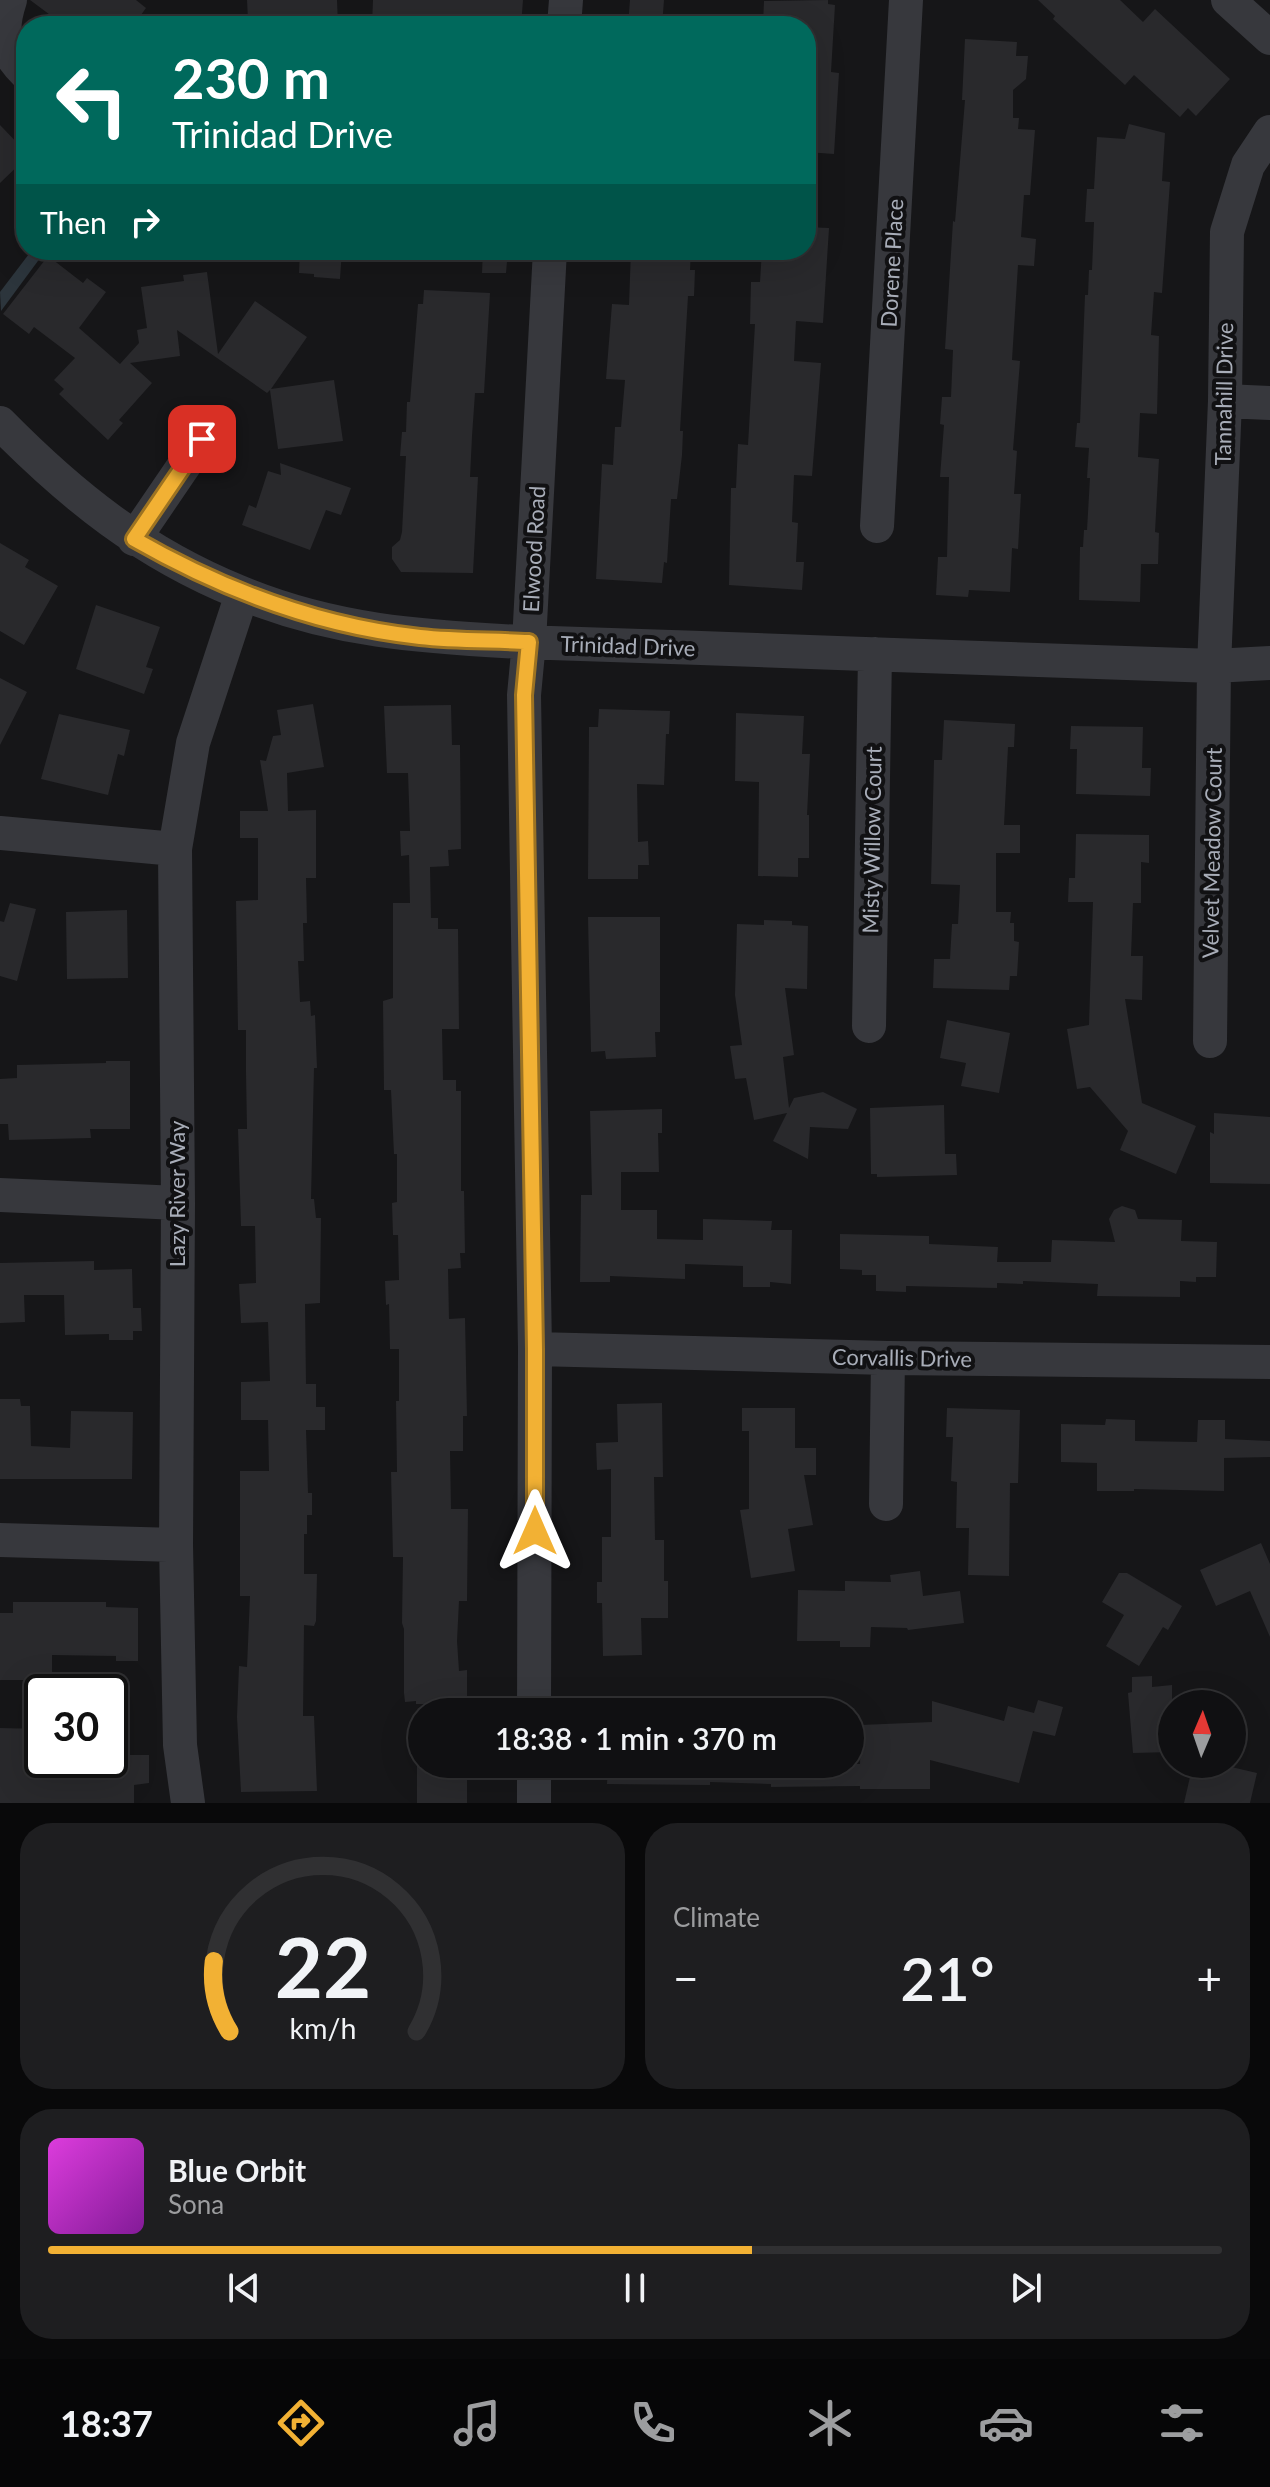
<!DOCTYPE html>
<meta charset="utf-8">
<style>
:root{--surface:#101012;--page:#1e1e20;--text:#f1f3f6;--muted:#9c9d9f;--line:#303032;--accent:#f2b134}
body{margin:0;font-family:Lato,sans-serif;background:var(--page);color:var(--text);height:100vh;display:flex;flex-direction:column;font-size:30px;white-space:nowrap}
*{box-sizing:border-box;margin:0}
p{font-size:26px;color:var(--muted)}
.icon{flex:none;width:44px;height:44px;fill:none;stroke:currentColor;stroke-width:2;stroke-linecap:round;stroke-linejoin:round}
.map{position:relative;height:1803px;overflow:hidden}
.panel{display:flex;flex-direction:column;gap:20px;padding:20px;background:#09090a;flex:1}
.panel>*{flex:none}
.guide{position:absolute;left:16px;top:16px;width:800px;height:244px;border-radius:32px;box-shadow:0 8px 32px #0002,0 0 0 2px var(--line);background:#00695c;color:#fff;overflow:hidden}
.needle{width:52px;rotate:2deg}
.tools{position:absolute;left:1158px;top:1690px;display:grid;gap:16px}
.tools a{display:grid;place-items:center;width:88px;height:88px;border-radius:50%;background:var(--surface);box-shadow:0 8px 32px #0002,0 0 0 2px var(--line);font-size:40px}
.speed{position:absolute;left:24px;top:1674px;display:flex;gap:16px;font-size:40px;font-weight:700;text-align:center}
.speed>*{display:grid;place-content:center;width:104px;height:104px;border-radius:50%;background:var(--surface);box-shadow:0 8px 32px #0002,0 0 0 2px var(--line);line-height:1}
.speed .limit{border:4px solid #111;border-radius:12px;background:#fff;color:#111}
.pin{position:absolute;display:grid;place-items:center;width:68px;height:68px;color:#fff;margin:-34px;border-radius:16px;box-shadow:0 4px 12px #0006}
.me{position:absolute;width:88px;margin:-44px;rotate:0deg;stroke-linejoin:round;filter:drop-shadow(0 0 6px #0008)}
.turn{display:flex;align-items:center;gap:28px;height:168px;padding:0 24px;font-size:36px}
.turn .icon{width:104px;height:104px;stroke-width:2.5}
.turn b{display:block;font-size:56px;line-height:68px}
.then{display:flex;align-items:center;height:76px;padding:0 24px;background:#0003;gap:16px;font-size:30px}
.big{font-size:60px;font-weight:600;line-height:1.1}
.panel .tile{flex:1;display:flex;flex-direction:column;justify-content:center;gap:12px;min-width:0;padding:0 28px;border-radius:32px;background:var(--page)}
.panel .dial{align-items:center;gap:0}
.dial svg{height:208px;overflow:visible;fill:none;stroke:var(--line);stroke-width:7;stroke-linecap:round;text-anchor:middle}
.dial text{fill:var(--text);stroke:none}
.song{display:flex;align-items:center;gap:24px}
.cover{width:96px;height:96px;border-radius:12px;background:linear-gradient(135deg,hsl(300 70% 55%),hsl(290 70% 35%))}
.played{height:8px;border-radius:4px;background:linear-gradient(90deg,var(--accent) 60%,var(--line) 60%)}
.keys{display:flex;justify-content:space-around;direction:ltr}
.heat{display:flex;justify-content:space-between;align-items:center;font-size:44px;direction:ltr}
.panel .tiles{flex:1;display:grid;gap:20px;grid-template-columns:1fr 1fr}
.tile:last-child{grid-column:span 2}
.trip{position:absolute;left:408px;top:1698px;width:456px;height:80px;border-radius:40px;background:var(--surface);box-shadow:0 8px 32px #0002,0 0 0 2px var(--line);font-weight:600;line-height:80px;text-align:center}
.tabs{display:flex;height:128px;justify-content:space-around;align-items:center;background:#060607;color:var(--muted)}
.tabs .icon{width:56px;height:56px}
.tabs .active{color:var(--accent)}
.tabs b{font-size:36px;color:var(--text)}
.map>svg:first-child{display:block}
.water{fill:#2c353c}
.building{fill:#29292c}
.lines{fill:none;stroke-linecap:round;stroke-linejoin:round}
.minor{stroke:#37383d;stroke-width:34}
.route-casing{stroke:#9d7322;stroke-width:20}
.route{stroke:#f2b134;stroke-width:14}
.labels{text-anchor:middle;stroke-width:8;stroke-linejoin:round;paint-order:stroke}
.street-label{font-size:22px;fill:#a8adb8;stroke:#111113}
</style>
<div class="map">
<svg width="1270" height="1803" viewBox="0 0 1270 1803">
<rect width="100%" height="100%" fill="#161618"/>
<!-- water -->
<path class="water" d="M 32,250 L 46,250 L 1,311 L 0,292 Z"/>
<!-- building -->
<path class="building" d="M 30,0 L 136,0 L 146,8 L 133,26 L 65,26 Z
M 247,0 L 337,0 L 338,26 L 268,26 L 268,20 L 248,20 Z
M 373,0 L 523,0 L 521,26 L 372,26 Z
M 630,0 L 664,0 L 662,26 L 628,26 Z
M 828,0 L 828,4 L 835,5 L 831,72 L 839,73 L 834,154 L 806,152 L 806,26 L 763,25 L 764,1 Z
M 1038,0 L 1120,0 L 1143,22 L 1155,9 L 1230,79 L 1196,116 L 1188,108 L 1180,117 L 1134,75 L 1125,85 L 1053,19 L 1055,16 Z
M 965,39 L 1017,42 L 1016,56 L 1028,56 L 1026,79 L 1013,90 L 1013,118 L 1019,118 L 1018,129 L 1035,130 L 1030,195 L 1024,195 L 1021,237 L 1036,239 L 1034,266 L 1018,265 L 1012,360 L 1020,361 L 1013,450 L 1017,451 L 1014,494 L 1021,494 L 1018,549 L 1012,548 L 1010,592 L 969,590 L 968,597 L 936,595 L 938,557 L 947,557 L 949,477 L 940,477 L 944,425 L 940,424 L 942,397 L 951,397 L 953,350 L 945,349 L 953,221 L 955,222 L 965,100 L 962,100 Z
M 1129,124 L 1165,133 L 1162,181 L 1170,182 L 1162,293 L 1154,292 L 1151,335 L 1159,336 L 1157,414 L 1140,413 L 1138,457 L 1159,459 L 1155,532 L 1159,533 L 1158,564 L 1141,564 L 1140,602 L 1079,600 L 1080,547 L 1083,547 L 1084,530 L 1087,530 L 1090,478 L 1087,478 L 1089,448 L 1075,447 L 1077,423 L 1080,423 L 1085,295 L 1088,295 L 1089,270 L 1092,270 L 1094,222 L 1085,222 L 1087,189 L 1094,189 L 1097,137 L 1125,139 Z
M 0,125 L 26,152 L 26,158 L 0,183 Z
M 806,227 L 829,228 L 823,323 L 796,321 L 794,361 L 821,363 L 812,476 L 794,475 L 792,522 L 798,523 L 796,562 L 804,562 L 802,590 L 729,585 L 731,488 L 736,488 L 738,444 L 748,445 L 755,324 L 750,324 L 751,282 L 760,282 L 762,250 L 806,250 Z
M 300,250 L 342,250 L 340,279 L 314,277 L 314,274 L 299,273 Z
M 483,250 L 508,250 L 506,273 L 482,273 Z
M 631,250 L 691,250 L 690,270 L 695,270 L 694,296 L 688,296 L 680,431 L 683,431 L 682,455 L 677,499 L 671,499 L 667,563 L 664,562 L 662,583 L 596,579 L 602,464 L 613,465 L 615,427 L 621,427 L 625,380 L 606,379 L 612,304 L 629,305 Z
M 48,256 L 83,283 L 87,278 L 106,292 L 79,328 L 120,364 L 139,343 L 137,330 L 147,328 L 141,287 L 184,281 L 183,275 L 207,272 L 218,354 L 255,301 L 307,337 L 271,389 L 334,380 L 343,441 L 278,449 L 270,390 L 267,393 L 177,330 L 180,356 L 130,363 L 152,383 L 119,420 L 123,423 L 108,440 L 59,394 L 64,389 L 54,380 L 75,358 L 34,327 L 29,334 L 3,314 Z
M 424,290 L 490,293 L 484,393 L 475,393 L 472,436 L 470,477 L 478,477 L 473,573 L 401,572 L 392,559 L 392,547 L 400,540 L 402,532 L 406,456 L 400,456 L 402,432 L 406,432 L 407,402 L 410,402 L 418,304 L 423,304 Z
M 280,463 L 351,488 L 341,515 L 326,510 L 310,550 L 242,525 L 249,505 L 256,508 L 268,471 L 281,475 Z
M 0,543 L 29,560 L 25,567 L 58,586 L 24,645 L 0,631 Z
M 96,605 L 160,627 L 146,667 L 153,669 L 144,694 L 76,669 Z
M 0,678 L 27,692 L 0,745 Z
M 313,704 L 324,767 L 287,773 L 288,811 L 316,810 L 316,878 L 306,878 L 307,923 L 303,923 L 304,961 L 298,961 L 300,1002 L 310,1001 L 311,1016 L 315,1015 L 317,1068 L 314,1068 L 311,1199 L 314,1199 L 316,1218 L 321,1218 L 320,1303 L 305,1304 L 306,1384 L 316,1384 L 316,1407 L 325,1407 L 325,1430 L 306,1430 L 308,1493 L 312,1493 L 312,1515 L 307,1515 L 307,1534 L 304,1534 L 304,1574 L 317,1574 L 316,1621 L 314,1626 L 304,1625 L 303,1716 L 314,1716 L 317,1791 L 241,1792 L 237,1717 L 239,1666 L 247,1667 L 250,1596 L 240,1596 L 240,1471 L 269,1471 L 268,1420 L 241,1420 L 241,1382 L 270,1381 L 268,1322 L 241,1323 L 239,1284 L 256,1283 L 255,1226 L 241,1226 L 238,1129 L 247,1129 L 246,1072 L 246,1030 L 238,1030 L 236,901 L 258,900 L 258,838 L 240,838 L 240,811 L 268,811 L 260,760 L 266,761 L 273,736 L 281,735 L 277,710 Z
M 451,705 L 452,745 L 460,745 L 461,849 L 448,850 L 449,866 L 430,867 L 431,918 L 438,918 L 438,929 L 458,929 L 459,1029 L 442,1029 L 443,1080 L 456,1080 L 456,1091 L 461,1091 L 461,1191 L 464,1191 L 465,1253 L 460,1253 L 461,1268 L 448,1269 L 449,1319 L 465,1318 L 467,1416 L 463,1416 L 463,1451 L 450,1451 L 451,1509 L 468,1509 L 467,1601 L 459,1601 L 457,1641 L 459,1671 L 467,1670 L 467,1704 L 416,1704 L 416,1701 L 405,1702 L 404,1693 L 404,1629 L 402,1623 L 403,1557 L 393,1557 L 391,1472 L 397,1472 L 396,1401 L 399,1401 L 399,1349 L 390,1349 L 389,1304 L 386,1305 L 385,1281 L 399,1280 L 398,1235 L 393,1235 L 392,1203 L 397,1202 L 397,1154 L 394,1154 L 391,1090 L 384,1090 L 383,1001 L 393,998 L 393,903 L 410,903 L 409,855 L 401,856 L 400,831 L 410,831 L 408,773 L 387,773 L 384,706 Z
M 599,709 L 670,711 L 669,734 L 666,734 L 664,785 L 637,784 L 638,842 L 648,841 L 649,865 L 638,865 L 638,879 L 588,879 L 589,727 L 598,727 Z
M 736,713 L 804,716 L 802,754 L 810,754 L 807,815 L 809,815 L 809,858 L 798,858 L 798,877 L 758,876 L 759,782 L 735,781 Z
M 59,714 L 130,730 L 124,756 L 118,754 L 108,795 L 41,779 Z
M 944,720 L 1015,724 L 1014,747 L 1008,747 L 1004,825 L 1020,825 L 1020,853 L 996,853 L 996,912 L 1011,912 L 1010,923 L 1014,923 L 1014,941 L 1019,942 L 1017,976 L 1010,976 L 1009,990 L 933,988 L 934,959 L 950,959 L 952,924 L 958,924 L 960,885 L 931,884 L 934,760 L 942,760 Z
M 1071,726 L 1143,727 L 1142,768 L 1151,768 L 1150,796 L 1076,794 L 1077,749 L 1070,749 Z
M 1076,834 L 1149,835 L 1149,863 L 1141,862 L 1141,903 L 1133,903 L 1131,956 L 1143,956 L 1142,1000 L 1125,999 L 1142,1103 L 1196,1126 L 1176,1174 L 1120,1150 L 1128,1131 L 1090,1087 L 1077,1089 L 1067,1029 L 1089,1025 L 1093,902 L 1068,902 L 1069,878 L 1075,878 Z
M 10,903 L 36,909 L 17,981 L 0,976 L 0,921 L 4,922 Z
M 127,910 L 128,978 L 67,979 L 66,912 Z
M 588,917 L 660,917 L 660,1032 L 655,1032 L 656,1057 L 606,1059 L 605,1051 L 591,1052 Z
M 764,920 L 792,921 L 792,925 L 808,926 L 807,989 L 785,988 L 794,1055 L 783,1057 L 789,1108 L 794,1098 L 823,1092 L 857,1109 L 848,1129 L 810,1127 L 808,1159 L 773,1141 L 787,1113 L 754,1120 L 746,1078 L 735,1079 L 730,1046 L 742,1045 L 735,995 L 737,924 L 764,925 Z
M 947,1020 L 1010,1033 L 999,1093 L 961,1086 L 966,1063 L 940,1058 Z
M 106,1061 L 130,1061 L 130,1129 L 90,1129 L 91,1138 L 9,1140 L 8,1124 L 0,1124 L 0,1079 L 17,1078 L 17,1065 L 106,1063 Z
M 944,1105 L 945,1154 L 956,1154 L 957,1175 L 877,1177 L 877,1174 L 871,1174 L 870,1108 Z
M 662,1109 L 662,1133 L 658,1133 L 659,1172 L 621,1172 L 621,1210 L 657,1210 L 657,1239 L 703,1240 L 703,1219 L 772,1221 L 771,1230 L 792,1230 L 791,1284 L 770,1282 L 770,1287 L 743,1287 L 743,1266 L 685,1264 L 685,1279 L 610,1276 L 610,1282 L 580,1282 L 581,1195 L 592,1195 L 590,1111 Z
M 1214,1113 L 1270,1117 L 1270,1184 L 1210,1183 L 1210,1132 L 1214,1134 Z
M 1122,1206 L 1135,1210 L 1138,1219 L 1182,1220 L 1181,1241 L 1217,1242 L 1216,1277 L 1196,1277 L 1196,1282 L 1180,1281 L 1180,1297 L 1097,1296 L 1098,1284 L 1023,1281 L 1023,1284 L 997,1283 L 997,1288 L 906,1286 L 906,1292 L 876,1291 L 876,1275 L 862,1275 L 862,1270 L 840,1269 L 840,1234 L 929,1236 L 929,1244 L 998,1247 L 997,1262 L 1051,1262 L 1052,1240 L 1115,1242 L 1109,1219 L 1114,1210 Z
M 94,1261 L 94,1270 L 132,1269 L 133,1308 L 141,1308 L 142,1331 L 133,1331 L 133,1340 L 109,1340 L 109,1334 L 65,1335 L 64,1295 L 24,1295 L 25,1322 L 0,1323 L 0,1263 Z
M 0,1399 L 20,1399 L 21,1406 L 30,1406 L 31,1446 L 70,1448 L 71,1411 L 133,1412 L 132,1479 L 0,1479 Z
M 662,1403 L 663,1477 L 654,1477 L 655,1540 L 664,1540 L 664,1581 L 668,1581 L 668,1618 L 641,1618 L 642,1655 L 603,1656 L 602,1603 L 597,1603 L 597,1582 L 602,1582 L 602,1537 L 611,1537 L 611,1469 L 597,1470 L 596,1443 L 618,1442 L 617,1404 Z
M 742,1408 L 795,1408 L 795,1448 L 816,1448 L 816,1475 L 804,1475 L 813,1525 L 788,1529 L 795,1571 L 751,1578 L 740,1510 L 749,1509 L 749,1431 L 742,1431 Z
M 947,1408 L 1020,1410 L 1018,1483 L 1010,1483 L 1009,1576 L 968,1575 L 969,1528 L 956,1528 L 957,1482 L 951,1481 L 953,1437 L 946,1437 Z
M 1106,1419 L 1135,1420 L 1135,1441 L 1197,1442 L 1198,1420 L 1225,1420 L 1225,1439 L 1270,1441 L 1270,1457 L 1224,1458 L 1224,1491 L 1134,1489 L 1134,1491 L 1097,1491 L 1097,1463 L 1061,1462 L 1061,1424 L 1105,1425 Z
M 1261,1543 L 1270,1564 L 1270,1637 L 1250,1591 L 1216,1606 L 1200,1570 Z
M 920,1571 L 923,1596 L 960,1591 L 964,1623 L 908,1630 L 907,1628 L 871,1627 L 870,1647 L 840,1647 L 840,1641 L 797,1641 L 798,1590 L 845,1591 L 845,1581 L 891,1582 L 890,1575 Z
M 1119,1573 L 1127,1573 L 1182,1606 L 1168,1630 L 1163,1627 L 1139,1666 L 1106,1646 L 1124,1615 L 1102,1602 Z
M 13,1602 L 106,1602 L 106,1607 L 138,1608 L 138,1661 L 116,1661 L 116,1656 L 52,1655 L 52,1680 L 0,1680 L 0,1613 L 13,1613 Z
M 1152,1676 L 1152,1687 L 1172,1685 L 1172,1752 L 1133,1753 L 1128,1693 L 1132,1692 L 1132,1677 Z
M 1038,1700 L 1063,1707 L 1055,1736 L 1033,1731 L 1019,1783 L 930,1760 L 930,1789 L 860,1789 L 860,1786 L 771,1787 L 771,1784 L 710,1782 L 710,1785 L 607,1784 L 608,1764 L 860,1764 L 861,1725 L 932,1722 L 932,1701 L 1004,1721 L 1008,1706 L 1034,1713 Z
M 0,1728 L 42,1729 L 42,1760 L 110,1760 L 110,1755 L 149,1755 L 149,1783 L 134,1785 L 134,1803 L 0,1803 Z
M 417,1764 L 467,1764 L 467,1803 L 417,1803 Z
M 1193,1764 L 1226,1769 L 1227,1766 L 1257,1773 L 1250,1803 L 1184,1803 Z"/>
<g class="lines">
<!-- minor -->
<path class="minor" d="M 10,0 C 0,30 2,50 26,73
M 1228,0 L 1270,38
M 564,26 L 566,0
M 1225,401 L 1270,403
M 0,423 C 72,496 143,553 239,592 C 332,631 422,637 521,642 C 581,644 641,646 701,648 C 872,654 1043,661 1214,666 L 1270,663
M 877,526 L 906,0
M 134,539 L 202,439
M 0,833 L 175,849
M 869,1026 L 875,654
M 1210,1041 L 1214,666 L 1225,401 L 1227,232 L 1248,165 L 1270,132
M 0,1195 L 178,1203
M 535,1349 L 888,1358 L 1270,1362
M 886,1504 L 888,1358
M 0,1540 L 176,1545
M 534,1712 L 535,1349 L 524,695 L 529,642 L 550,250
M 188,1803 L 180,1745 L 176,1545 L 178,1203 L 175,849 L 193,743 L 242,594
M 534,1803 L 534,1764"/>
</g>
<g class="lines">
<defs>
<path id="route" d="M 202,439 L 134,539 C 223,590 317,626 420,637 C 456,641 493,640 529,642 L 524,695 L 535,1349 L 535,1531"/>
</defs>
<!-- route casing -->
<use href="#route" class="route-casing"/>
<!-- route -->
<use href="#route" class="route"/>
</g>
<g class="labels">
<!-- street labels -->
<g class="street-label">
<text transform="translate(892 263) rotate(-87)" y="8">Dorene Place</text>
<text transform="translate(1224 394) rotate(-89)" y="8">Tannahill Drive</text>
<text transform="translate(534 549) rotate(-87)" y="8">Elwood Road</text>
<text transform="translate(628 646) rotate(2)" y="8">Trinidad Drive</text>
<text transform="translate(872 840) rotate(-89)" y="8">Misty Willow Court</text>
<text transform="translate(1212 853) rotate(-89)" y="8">Velvet Meadow Court</text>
<text transform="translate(177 1194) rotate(-90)" y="8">Lazy River Way</text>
<text transform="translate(902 1358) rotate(1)" y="8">Corvallis Drive</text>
</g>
</g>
</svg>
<div class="tools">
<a><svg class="needle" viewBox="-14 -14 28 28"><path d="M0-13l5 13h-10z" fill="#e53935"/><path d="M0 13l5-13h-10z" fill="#9c9d9f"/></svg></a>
</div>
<div class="speed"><div class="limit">30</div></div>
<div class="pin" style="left:202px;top:439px;background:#d93025"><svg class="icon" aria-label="arrive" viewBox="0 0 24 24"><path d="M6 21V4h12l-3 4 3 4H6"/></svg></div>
<svg class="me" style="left:535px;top:1531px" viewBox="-20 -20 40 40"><path d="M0-17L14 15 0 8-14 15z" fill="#f2b134" stroke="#fff" stroke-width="4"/></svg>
<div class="trip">18:38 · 1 min · 370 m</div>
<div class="guide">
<div class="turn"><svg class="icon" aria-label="left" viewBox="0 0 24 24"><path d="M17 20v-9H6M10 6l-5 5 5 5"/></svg><div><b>230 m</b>Trinidad Drive</div></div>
<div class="then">Then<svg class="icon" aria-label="right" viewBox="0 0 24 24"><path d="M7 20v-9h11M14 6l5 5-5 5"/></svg></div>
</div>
</div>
<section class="panel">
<div class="tiles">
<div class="tile dial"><svg viewBox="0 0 100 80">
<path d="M14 69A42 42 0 1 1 86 69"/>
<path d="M14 69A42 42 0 0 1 8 42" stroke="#f2b134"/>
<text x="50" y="56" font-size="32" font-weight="700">22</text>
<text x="50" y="72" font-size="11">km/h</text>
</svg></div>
<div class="tile"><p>Climate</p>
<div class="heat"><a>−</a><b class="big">21°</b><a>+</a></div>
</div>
<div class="tile">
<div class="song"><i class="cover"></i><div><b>Blue Orbit</b><p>Sona</p></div></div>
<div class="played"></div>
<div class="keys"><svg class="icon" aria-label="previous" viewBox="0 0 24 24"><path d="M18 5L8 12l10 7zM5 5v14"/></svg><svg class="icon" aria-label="pause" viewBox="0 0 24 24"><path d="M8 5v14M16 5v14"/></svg><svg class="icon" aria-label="next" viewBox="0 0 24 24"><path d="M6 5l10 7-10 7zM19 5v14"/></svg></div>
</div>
</div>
</section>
<nav class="tabs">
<b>18:37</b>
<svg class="icon active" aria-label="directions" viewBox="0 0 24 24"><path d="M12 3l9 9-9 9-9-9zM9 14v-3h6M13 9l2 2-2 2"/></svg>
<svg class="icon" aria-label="music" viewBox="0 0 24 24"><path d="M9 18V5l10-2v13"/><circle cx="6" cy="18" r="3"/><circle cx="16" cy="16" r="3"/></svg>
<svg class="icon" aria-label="phone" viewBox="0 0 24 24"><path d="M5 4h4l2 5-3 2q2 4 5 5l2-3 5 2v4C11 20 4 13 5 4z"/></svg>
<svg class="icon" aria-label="climate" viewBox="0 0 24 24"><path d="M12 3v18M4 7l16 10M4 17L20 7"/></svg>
<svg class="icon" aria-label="car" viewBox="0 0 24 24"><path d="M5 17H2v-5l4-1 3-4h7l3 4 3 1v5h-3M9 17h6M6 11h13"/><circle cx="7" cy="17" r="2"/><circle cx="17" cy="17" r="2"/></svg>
<svg class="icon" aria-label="filters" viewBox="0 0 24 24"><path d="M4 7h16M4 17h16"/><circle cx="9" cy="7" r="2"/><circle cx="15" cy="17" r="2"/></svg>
</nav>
